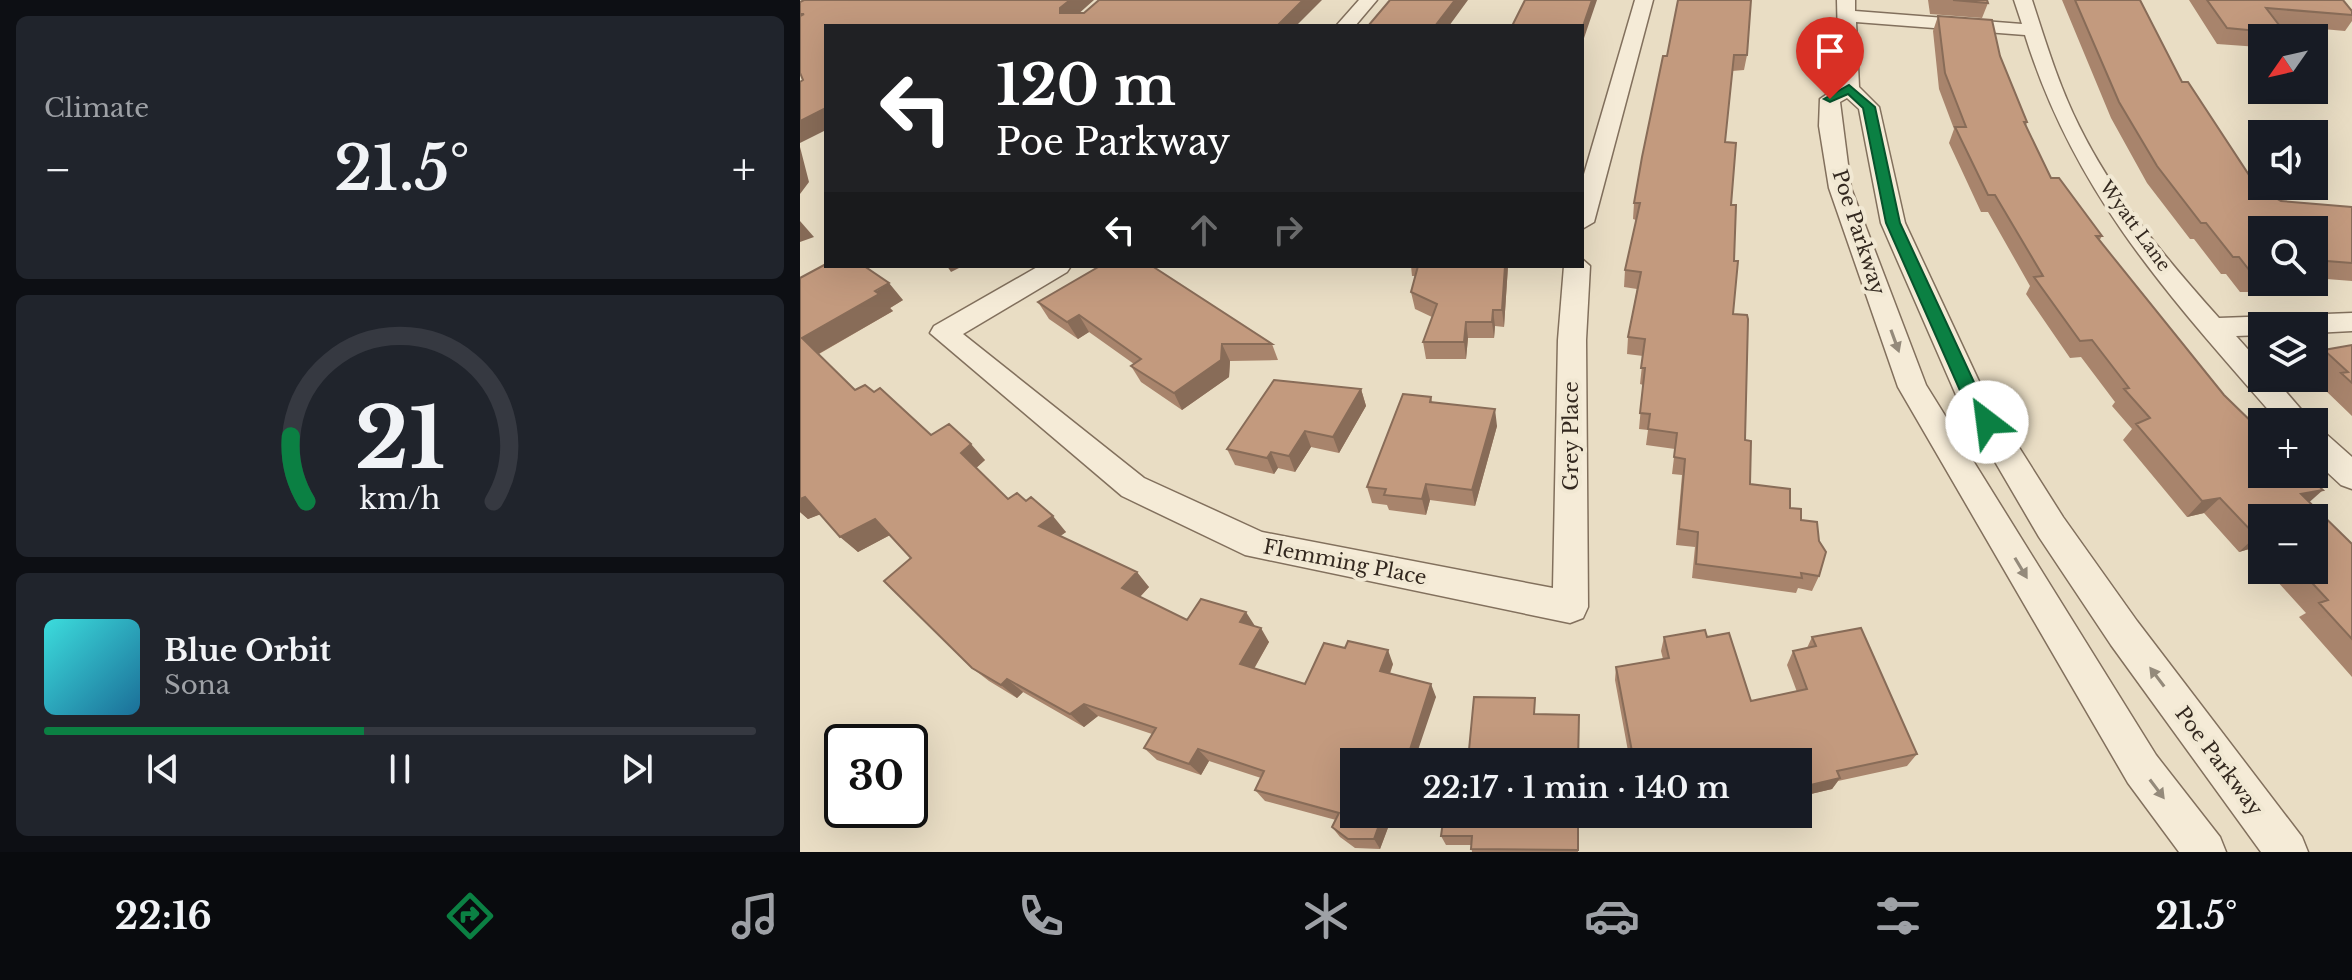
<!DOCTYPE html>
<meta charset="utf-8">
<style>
:root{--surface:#171b24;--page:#20242c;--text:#f1f3f6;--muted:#9ea1a6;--line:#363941;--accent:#0b8043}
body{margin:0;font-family:"Libre Baskerville",serif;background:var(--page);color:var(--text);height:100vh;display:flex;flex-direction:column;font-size:30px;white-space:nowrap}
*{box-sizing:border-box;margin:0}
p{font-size:26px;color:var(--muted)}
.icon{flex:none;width:44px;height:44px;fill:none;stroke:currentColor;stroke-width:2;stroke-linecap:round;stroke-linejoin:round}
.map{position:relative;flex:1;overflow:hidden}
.details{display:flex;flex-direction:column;gap:16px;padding:16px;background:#0d0f14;width:800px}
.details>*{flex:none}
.guide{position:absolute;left:24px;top:24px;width:760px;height:244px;border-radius:0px;box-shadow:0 8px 32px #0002;background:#202124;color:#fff;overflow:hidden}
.needle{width:52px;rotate:236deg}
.tools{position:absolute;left:1448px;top:24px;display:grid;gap:16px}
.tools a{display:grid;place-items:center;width:80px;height:80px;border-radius:0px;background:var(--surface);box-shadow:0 8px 32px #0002;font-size:40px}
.speed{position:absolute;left:24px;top:724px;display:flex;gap:16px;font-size:40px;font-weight:700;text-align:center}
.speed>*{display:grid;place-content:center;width:104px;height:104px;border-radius:50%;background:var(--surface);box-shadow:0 8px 32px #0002;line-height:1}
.speed .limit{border:4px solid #111;border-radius:12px;background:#fff;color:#111}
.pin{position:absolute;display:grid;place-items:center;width:68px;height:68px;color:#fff;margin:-82px -34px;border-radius:50% 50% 50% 0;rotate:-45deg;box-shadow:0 0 8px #0007}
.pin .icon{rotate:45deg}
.me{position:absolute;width:88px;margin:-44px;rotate:330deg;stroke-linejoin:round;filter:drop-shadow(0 0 6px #0008)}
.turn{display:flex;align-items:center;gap:28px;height:168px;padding:0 40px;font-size:36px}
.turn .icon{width:104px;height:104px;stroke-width:2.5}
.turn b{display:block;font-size:56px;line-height:68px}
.lanes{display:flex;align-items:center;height:76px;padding:0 40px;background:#0003;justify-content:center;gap:40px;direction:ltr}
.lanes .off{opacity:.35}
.big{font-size:60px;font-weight:600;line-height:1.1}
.details .tile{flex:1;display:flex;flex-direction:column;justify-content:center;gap:12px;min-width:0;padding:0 28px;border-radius:12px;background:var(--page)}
.details .dial{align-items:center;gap:0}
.dial svg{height:208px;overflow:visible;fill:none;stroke:var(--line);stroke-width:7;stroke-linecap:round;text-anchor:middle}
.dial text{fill:var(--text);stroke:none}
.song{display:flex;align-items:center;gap:24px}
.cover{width:96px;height:96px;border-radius:12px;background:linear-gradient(135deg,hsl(180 70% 55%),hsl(200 70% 35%))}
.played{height:8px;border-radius:4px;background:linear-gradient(90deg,var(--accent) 45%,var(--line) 45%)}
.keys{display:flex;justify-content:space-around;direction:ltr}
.heat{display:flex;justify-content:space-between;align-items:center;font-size:44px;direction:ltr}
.trip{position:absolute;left:540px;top:748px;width:472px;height:80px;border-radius:0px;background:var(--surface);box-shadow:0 8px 32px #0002;font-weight:600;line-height:80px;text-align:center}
.tabs{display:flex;height:128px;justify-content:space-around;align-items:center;background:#090b0e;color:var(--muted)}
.tabs .icon{width:56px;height:56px}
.tabs .active{color:var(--accent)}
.tabs b{font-size:36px;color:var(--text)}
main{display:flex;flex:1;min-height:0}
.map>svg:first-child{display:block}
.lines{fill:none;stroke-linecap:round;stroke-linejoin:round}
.minor-casing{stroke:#82705d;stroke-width:3}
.minor{fill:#f5ebd7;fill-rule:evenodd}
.wall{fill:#a8846c}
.shaded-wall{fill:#886c58}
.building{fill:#c39a7e;stroke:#886c58;stroke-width:2}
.oneway{fill:#948a7b}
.route{fill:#0b8043;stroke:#07532c;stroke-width:2}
.labels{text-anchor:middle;stroke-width:8;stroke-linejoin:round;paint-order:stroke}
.far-street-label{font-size:18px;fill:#33281f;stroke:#f1e8d3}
.street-label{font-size:20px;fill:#33281f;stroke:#f1e8d3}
</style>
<main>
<section class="details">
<div class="tile"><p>Climate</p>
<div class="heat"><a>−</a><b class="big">21.5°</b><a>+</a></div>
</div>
<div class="tile dial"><svg viewBox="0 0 100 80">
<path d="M14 69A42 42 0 1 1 86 69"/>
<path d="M14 69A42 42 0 0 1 8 44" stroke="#0b8043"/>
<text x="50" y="56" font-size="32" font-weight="700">21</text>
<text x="50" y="72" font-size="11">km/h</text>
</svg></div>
<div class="tile">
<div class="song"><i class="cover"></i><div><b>Blue Orbit</b><p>Sona</p></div></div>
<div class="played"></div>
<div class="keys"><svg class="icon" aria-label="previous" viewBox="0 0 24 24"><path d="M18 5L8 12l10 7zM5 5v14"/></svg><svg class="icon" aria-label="pause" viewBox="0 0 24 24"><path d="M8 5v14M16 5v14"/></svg><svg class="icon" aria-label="next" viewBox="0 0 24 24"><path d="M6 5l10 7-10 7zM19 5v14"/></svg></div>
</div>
</section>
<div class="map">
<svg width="1552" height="852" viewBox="0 0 1552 852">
<rect width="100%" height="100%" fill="#e9ddc4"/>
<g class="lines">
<defs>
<path id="minor" d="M 559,0 L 577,0 L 555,26 L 536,26 Z
M 835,0 L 853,0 L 794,222 L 782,229 L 782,181 Z
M 1037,0 L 1055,0 L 1055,11 L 1222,24 L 1214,0 L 1232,0 C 1246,43 1259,86 1279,126 C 1314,197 1367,260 1419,318 L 1552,313 L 1552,331 L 1514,333 L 1514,326 L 1462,326 L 1462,335 L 1436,336 L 1462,365 L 1462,378 L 1474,378 L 1512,422 L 1479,422 C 1371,298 1275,196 1225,35 L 1056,22 L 1059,87 L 1079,107 L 1105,223 L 1184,392 L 1263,517 L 1337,621 L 1502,837 L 1508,852 L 1461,852 L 1311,645 L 1239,537 L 1156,395 L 1081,223 L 1059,109 L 1047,98 L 1040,102 L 1051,188 L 1126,385 L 1356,755 L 1420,837 L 1426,852 L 1379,852 L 1328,783 L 1098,387 L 1029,188 L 1019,126 L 1020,99 L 1039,86 Z
M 782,259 L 790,266 L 786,340 L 788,607 L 783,618 L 770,623 L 445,555 L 322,496 L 130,333 L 134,326 L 239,266 L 271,266 L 267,272 L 163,334 L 344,478 L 462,532 L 753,588 L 758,340 L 764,266 L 782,266 Z
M 1514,429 L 1525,433 L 1552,457 L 1552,489 L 1541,485 L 1514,460 Z"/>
</defs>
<!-- minor casing -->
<use href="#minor" class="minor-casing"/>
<!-- minor -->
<use href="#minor" class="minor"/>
</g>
<!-- wall -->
<path class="wall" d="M 1128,0 L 1187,0 L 1188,3 L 1182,18 L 1130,14 Z
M 1262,0 L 1340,0 L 1382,82 L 1453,181 L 1481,201 L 1552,207 L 1552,281 L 1514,278 L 1514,230 L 1462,230 L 1462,282 L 1510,282 L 1501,292 L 1440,292 L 1426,274 L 1421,274 L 1394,239 L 1390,239 L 1347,183 L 1311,118 Z
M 1389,0 L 1543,0 L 1552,11 L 1552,21 L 1545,31 L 1479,25 L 1478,28 L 1479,29 L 1473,38 L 1462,38 L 1462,44 L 1459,47 L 1417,44 Z
M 1138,16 L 1200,56 L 1227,122 L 1226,126 L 1251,178 L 1302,236 L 1299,241 L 1509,502 L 1552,544 L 1552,677 L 1499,617 L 1506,613 L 1467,570 L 1514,570 L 1462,518 L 1462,564 L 1449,549 L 1439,552 L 1404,513 L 1387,517 L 1323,440 L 1332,429 L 1312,406 L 1315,402 L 1281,357 L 1270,358 L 1226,294 L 1230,286 L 1188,212 L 1181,212 L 1149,143 L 1154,129 L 1139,89 L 1133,31 Z
M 947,55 L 944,70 L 932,71 L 925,142 L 931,205 L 934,261 L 933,314 L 945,440 L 950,484 L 990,508 L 1001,520 L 1019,576 L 1012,591 L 998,588 L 996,593 L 892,578 L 895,547 L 876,545 L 882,475 L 872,474 L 875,449 L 846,445 L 848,430 L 839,429 L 843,385 L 840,384 L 843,356 L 827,354 L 828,337 L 837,289 L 824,287 L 825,270 L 836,220 L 833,219 L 834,203 L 863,56 Z
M 611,266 L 708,266 L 704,327 L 695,326 L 694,338 L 668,338 L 666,359 L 626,359 L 623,342 L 632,317 L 615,309 L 611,292 L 615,276 L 612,276 Z
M 0,278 L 103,300 L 90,308 L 93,311 L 19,354 L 55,390 L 74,392 L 131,435 L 185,460 L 176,468 L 208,499 L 226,501 L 266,532 L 260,536 L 349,587 L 340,597 L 387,620 L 455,626 L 469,642 L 454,669 L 505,684 L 593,664 L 590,674 L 636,697 L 554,814 L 598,814 L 596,818 L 592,817 L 580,849 L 555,848 L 540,837 L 532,827 L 536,820 L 465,801 L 455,790 L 461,778 L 409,761 L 401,775 L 357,760 L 344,748 L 352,734 L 298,716 L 284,727 L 223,692 L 217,698 L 189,681 L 172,668 L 111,558 L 90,535 L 58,552 L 20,514 L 8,519 L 0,512 Z
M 238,302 L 472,344 L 478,360 L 430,361 L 429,377 L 382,410 L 341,382 L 331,366 L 334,364 L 289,332 L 278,339 L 249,319 Z
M 1552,345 L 1552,416 L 1524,389 L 1528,385 L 1514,372 L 1514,360 L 1524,350 Z
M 561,389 L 566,406 L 539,453 L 511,447 L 495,472 L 478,468 L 474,474 L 435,465 L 427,449 Z
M 631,397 L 632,402 L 697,426 L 675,506 L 630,500 L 626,515 L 589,510 L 587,505 L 572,503 L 567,487 Z
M 864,637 L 907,637 L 951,701 L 997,692 L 987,665 L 993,651 L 1007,648 L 1012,637 L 1117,754 L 1107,766 L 1038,781 L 1032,789 L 998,797 L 998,762 L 830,762 L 815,680 L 816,667 L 863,659 L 861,651 Z
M 778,814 L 778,852 L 672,852 L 671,845 L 646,845 L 641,836 Z"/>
<!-- shaded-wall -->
<path class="shaded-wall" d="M 270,0 L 294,0 L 267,24 L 260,13 L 260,8 Z
M 503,0 L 522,0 L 496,26 L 477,26 Z
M 655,0 L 668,0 L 649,26 L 635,26 Z
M 792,0 L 797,0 L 782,44 L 782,29 Z
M 26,108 L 26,130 L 0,143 L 0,121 Z
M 0,147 L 9,182 L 0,194 Z
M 0,221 L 14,237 L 0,242 Z
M 147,266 L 163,266 L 151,272 Z
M 705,266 L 708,266 L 704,327 L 702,310 Z
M 89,283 L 103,300 L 90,308 L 93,311 L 18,354 L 2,338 Z
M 693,310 L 695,326 L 694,338 L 692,322 Z
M 279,315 L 289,332 L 278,339 L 267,322 Z
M 666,322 L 668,338 L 666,359 L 664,342 Z
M 422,344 L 430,361 L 429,377 L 382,410 L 374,393 Z
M 561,389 L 566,406 L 539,453 L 533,437 Z
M 695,409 L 697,426 L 675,506 L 672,490 Z
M 505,431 L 511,447 L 495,472 L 489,456 Z
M 171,444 L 185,460 L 175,469 L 161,453 Z
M 471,452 L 478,468 L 474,474 L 467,458 Z
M 626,484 L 630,500 L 626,515 L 622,499 Z
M 1523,490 L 1505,506 L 1501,494 Z
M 5,497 L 24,513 L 8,519 L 0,512 L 0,499 Z
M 1420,498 L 1404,513 L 1387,517 L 1402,501 Z
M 253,516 L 266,532 L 252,542 L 239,526 Z
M 75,519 L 92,534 L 58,552 L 40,537 Z
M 1462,535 L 1462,538 L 1449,549 L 1439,552 L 1456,536 Z
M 337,572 L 349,587 L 334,603 L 322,588 Z
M 446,612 L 455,626 L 440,622 Z
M 461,628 L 469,642 L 449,677 L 440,664 Z
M 588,650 L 593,664 L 585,685 L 580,671 Z
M 207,679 L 223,692 L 217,698 L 201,685 Z
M 631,684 L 636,697 L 614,762 L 606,762 Z
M 284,704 L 298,716 L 284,727 L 270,714 Z
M 398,749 L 409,761 L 401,775 L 389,764 Z
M 1040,778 L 1032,789 L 998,797 L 998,792 L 1002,787 Z
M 583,814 L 590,814 L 592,817 L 580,849 L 574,839 Z"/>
<!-- building -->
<path class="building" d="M 4,0 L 270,0 L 260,8 L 260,13 L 284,13 L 299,0 L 503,0 L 477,26 L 26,26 L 26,108 L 0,121 L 0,82 L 3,80 L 0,73 L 0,16 L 4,14 L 0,14 L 0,2 Z
M 590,0 L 655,0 L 635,26 L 568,26 Z
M 725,0 L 792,0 L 782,29 L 782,26 L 712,26 Z
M 878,0 L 951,0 L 947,55 L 934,55 L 925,142 L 936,143 L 931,205 L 936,205 L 934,261 L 938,261 L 933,314 L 947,315 L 948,319 L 945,440 L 951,441 L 950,484 L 990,489 L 990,508 L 1001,509 L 1001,520 L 1017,522 L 1019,541 L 1026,552 L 1019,576 L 1001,573 L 1002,578 L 896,564 L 898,532 L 879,529 L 885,459 L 874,457 L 877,433 L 848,429 L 850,414 L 840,413 L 845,368 L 841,368 L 845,339 L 828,337 L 841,272 L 825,270 L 840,203 L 834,203 L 842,157 L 863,56 L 867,56 Z
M 1153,0 L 1187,0 L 1188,3 Z
M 1275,0 L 1340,0 L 1382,82 L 1388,82 L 1453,181 L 1462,183 L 1462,186 L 1465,186 L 1469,194 L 1481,201 L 1552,207 L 1552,263 L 1514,260 L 1514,230 L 1462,230 L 1462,275 L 1453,275 L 1439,257 L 1433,257 L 1406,223 L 1401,223 L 1357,166 L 1319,102 Z
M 1407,0 L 1543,0 L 1552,11 L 1552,15 L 1466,8 L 1479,25 L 1475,25 L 1479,29 L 1466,28 L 1469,32 L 1427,28 Z
M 1138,16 L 1192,20 L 1200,56 L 1227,122 L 1224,122 L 1251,178 L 1259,178 L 1302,236 L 1296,236 L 1424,395 L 1462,432 L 1462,474 L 1506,474 L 1523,490 L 1501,494 L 1552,544 L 1552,639 L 1519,603 L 1528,600 L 1500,570 L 1514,570 L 1514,518 L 1462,518 L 1462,535 L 1456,536 L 1420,498 L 1402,501 L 1336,424 L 1350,418 L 1324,389 L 1329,388 L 1292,340 L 1280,341 L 1234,277 L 1243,276 L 1195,195 L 1188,195 L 1155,127 L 1166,127 L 1145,73 Z
M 26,264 L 26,266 L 64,266 L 89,283 L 75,291 L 79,294 L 2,338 L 55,390 L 65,385 L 74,392 L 80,388 L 131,435 L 149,424 L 171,444 L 161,453 L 208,499 L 217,493 L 226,501 L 231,497 L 253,516 L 239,526 L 337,572 L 322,588 L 387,620 L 401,599 L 446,612 L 440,622 L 461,628 L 440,664 L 505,684 L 524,643 L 545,648 L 548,641 L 588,650 L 580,671 L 631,684 L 606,762 L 554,762 L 554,814 L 583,814 L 574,839 L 548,839 L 532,827 L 539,813 L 455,790 L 464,771 L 398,749 L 389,764 L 344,748 L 356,728 L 284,704 L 270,714 L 207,679 L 201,685 L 172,668 L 84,581 L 111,558 L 75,519 L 40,537 L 5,497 L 0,499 L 0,278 Z
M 300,266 L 352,266 L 472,344 L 422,344 L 421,360 L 374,393 L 331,366 L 341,359 L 279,315 L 267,322 L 238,302 Z
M 618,266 L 705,266 L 702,310 L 693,310 L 692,322 L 666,322 L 664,342 L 623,342 L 637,304 L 611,292 Z
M 1552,345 L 1552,383 L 1541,373 L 1548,372 L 1524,350 Z
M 474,380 L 561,389 L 533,437 L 505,431 L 489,456 L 471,452 L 467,458 L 427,449 Z
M 603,394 L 631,397 L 630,402 L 695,409 L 672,490 L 626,484 L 622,499 L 584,495 L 586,489 L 567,487 Z
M 1061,628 L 1117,754 L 1037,771 L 1040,778 L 1002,787 L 998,777 L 998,762 L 834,762 L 816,667 L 869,658 L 864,637 L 905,630 L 907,637 L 929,633 L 951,701 L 1007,689 L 993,651 L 1016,646 L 1012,637 Z
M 674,697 L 735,698 L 734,714 L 779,715 L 778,762 L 649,762 L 650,750 L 669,750 Z
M 644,814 L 778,814 L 778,850 L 671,849 L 672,836 L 641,836 Z"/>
<!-- one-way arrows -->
<defs><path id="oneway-solid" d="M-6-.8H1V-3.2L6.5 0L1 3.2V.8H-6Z" transform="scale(2)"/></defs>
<g class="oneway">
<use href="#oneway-solid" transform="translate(1095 341) rotate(70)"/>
<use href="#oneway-solid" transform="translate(1221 568) rotate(59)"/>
<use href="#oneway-solid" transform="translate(1357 677) rotate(-127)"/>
<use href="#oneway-solid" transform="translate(1357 789) rotate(53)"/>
</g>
<!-- route -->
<path class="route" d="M 1049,85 L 1075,107 L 1100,223 L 1179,393 L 1196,422 L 1193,426 L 1181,426 L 1162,395 L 1086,223 L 1063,108 L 1048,94 L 1030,102 L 1024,99 Z"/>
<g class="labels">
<!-- far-street labels -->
<g class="far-street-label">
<text transform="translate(1335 226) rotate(54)" y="6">Wyatt Lane</text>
</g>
<!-- street labels -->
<g class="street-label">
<text transform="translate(1059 232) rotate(72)" y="7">Poe Parkway</text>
<text transform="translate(771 436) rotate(-90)" y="7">Grey Place</text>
<text transform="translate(545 562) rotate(11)" y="7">Flemming Place</text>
<text transform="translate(1419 761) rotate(53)" y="7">Poe Parkway</text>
</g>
</g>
</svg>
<div class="tools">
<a><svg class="needle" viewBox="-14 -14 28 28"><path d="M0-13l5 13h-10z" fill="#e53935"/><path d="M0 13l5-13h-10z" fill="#9ea1a6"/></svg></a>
<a><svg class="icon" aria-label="sound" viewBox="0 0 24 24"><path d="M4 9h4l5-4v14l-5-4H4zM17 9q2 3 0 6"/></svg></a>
<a><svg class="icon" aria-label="search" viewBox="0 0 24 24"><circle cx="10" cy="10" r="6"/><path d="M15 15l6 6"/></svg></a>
<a><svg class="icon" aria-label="layers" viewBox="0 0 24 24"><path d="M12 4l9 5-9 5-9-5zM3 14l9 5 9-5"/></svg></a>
<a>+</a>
<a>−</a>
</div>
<div class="speed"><div class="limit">30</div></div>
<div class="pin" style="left:1030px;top:99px;background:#d93025"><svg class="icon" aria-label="arrive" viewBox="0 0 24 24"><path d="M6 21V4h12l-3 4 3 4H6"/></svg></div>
<svg class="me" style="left:1187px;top:422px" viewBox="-20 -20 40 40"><circle r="19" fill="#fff"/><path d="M0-13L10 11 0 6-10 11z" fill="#0b8043"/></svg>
<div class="trip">22:17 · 1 min · 140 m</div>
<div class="guide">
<div class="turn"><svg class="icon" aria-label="left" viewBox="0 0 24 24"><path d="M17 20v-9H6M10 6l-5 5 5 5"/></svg><div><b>120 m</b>Poe Parkway</div></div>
<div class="lanes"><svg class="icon" aria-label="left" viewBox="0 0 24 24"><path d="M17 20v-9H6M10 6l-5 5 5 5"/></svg><svg class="icon off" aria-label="ahead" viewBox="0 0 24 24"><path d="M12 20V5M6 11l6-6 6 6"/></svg><svg class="icon off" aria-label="right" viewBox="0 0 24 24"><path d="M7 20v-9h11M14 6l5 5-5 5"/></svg></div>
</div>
</div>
</main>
<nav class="tabs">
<b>22:16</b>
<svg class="icon active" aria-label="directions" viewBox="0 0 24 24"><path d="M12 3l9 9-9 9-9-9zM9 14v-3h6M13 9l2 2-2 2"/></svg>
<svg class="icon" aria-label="music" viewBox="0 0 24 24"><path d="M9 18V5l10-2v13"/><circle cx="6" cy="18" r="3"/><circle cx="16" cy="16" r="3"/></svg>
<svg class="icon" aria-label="phone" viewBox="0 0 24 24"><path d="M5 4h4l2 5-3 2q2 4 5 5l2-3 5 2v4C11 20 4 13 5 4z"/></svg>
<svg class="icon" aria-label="climate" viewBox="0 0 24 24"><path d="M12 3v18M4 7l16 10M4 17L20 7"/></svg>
<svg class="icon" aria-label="car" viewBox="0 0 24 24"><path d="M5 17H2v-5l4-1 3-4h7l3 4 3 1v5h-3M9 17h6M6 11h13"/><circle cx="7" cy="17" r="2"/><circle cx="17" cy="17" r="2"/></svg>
<svg class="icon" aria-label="filters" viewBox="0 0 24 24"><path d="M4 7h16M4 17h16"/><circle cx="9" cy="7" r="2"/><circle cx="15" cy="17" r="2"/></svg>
<b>21.5°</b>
</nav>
